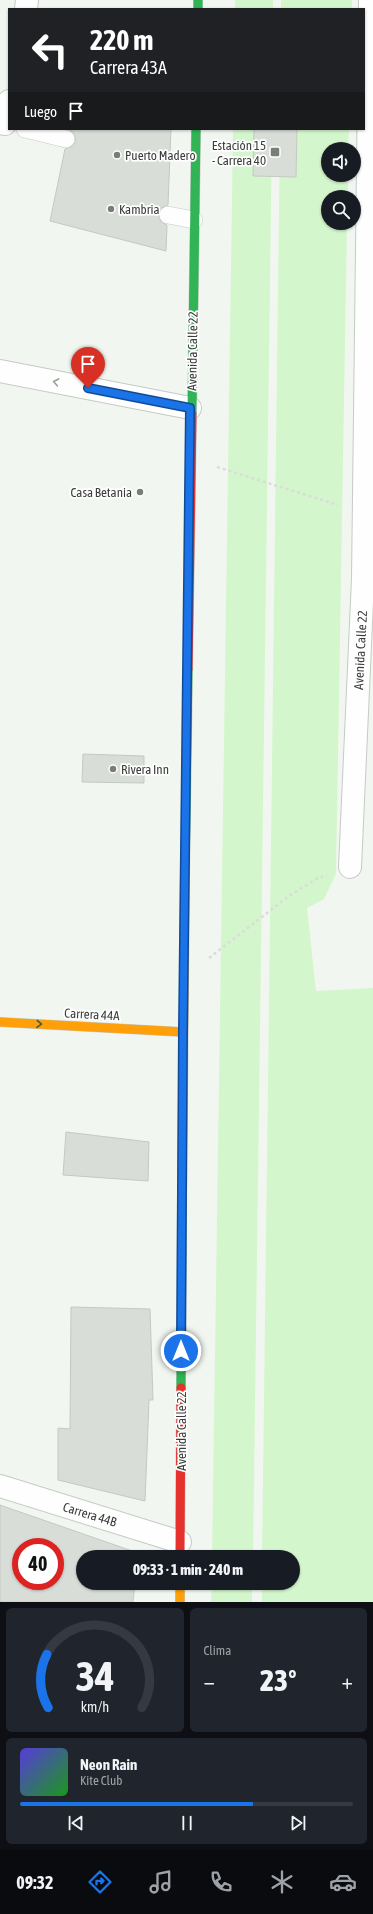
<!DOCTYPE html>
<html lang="es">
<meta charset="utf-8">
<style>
:root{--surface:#171b24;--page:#20242c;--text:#f1f3f6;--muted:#9ea1a6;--line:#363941;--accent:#1a73e8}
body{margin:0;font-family:"Asap Condensed",sans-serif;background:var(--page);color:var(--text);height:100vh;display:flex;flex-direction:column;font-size:15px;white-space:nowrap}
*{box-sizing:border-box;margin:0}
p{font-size:13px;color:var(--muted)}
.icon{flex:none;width:22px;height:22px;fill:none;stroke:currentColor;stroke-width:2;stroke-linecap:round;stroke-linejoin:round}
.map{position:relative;height:1602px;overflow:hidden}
.sheet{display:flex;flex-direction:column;gap:6px;padding:6px;background:#0d0f14;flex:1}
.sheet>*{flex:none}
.banner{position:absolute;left:8px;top:8px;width:357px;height:122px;border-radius:0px;box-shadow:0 1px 3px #0004;background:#202124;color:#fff;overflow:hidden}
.buttons{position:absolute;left:321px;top:142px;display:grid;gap:8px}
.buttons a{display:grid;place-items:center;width:40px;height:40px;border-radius:50%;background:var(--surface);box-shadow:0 1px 3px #0004;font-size:20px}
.speed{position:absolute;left:12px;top:1538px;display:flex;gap:8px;font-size:20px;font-weight:700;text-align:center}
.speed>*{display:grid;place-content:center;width:52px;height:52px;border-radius:50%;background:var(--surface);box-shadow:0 1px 3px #0004;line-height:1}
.speed .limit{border:6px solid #d22;background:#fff;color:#111}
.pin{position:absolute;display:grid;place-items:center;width:34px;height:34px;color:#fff;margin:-41px -17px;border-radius:50% 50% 50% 0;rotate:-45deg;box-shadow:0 0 4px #0007}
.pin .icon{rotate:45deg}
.me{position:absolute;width:44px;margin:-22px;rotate:0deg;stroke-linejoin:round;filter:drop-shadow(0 0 3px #0008)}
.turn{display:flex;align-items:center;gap:14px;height:84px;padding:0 16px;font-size:18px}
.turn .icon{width:52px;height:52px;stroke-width:2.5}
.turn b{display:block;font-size:28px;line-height:34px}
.then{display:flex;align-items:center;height:38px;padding:0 16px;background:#0003;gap:8px;font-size:15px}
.big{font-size:30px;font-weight:800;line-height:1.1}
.sheet .widget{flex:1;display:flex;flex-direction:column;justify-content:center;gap:6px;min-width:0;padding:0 14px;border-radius:6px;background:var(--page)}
.sheet .dial{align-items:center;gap:0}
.dial svg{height:104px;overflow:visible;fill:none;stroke:var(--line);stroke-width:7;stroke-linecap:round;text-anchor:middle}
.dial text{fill:var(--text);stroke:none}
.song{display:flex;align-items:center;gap:12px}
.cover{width:48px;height:48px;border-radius:6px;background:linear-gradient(135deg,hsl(250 70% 55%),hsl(120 70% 35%))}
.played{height:4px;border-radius:2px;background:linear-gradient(90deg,var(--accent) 70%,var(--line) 70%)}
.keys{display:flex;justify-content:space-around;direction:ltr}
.heat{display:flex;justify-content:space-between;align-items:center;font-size:22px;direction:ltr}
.sheet .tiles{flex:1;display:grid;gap:6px;grid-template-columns:1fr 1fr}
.widget:last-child{grid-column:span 2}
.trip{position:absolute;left:76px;top:1550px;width:224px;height:40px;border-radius:20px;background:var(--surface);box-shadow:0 1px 3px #0004;font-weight:800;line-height:40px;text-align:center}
.tabs{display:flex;height:64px;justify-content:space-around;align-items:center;background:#090b0e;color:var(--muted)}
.tabs .icon{width:28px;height:28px}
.tabs .selected{color:var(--accent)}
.tabs b{font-size:18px;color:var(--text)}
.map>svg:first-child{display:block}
.green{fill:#d4f6cc}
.building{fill:#d9ddd8;stroke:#c4c9c3;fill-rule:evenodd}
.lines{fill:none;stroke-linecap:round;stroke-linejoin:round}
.lane-casing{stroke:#c6cac5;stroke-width:18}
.street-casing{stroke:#c6cac5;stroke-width:24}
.fast-casing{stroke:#c6cac5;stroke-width:10}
.slow-casing{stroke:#c6cac5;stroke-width:10}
.jam-casing{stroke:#c6cac5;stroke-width:10}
.path{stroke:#dadcda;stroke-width:2.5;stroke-dasharray:3 3;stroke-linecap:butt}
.lane{stroke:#fdfefd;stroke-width:17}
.street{stroke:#fdfefd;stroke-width:22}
.fast{stroke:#30b455;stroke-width:9}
.slow{stroke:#ff9f0a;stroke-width:9}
.jam{stroke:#e5322d;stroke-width:9}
.oneway{stroke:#9c9e9b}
.oneway2{stroke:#376141}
.route-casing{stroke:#114b97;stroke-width:10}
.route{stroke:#1a73e8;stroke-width:7}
.poi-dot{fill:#7a7e79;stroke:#fff;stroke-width:1.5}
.labels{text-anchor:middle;stroke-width:3.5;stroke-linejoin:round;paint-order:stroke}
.poi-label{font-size:13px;fill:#3a3d39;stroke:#fff;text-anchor:start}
.street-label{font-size:13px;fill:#3a3d39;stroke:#fff}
</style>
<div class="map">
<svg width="373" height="1602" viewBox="0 0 373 1602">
<rect width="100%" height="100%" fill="#f1f7f0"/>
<!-- green -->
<path class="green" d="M 235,0 L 273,0 L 273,9 L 235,9 Z
M 281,0 L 352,0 L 352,9 L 281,9 Z
M 233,129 L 272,129 L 253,1557 L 212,1557 Z
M 280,129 L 349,129 L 348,149 L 328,149 L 328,175 L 348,175 L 348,197 L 328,197 L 328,223 L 347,223 L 336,874 L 324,899 L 307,908 L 316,991 L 373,988 L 373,1602 L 262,1602 L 262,1583 L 293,1583 L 293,1557 L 262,1557 Z
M 212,1583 L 252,1583 L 252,1602 L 211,1602 Z"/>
<!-- building -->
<path class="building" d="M 68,129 L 171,129 L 168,205 L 161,208 L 158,214 L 161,222 L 167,225 L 166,251 L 50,221 L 65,149 L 73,146 L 76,141 L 73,132 Z
M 254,129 L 297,129 L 296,177 L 253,176 Z
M 83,754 L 144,756 L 144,783 L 82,782 Z
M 66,1132 L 149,1142 L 148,1181 L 63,1175 Z
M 71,1307 L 150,1309 L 153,1400 L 149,1400 L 145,1501 L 58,1480 L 58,1428 L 70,1429 Z
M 0,1505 L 138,1553 L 137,1557 L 83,1557 L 83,1583 L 135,1583 L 133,1602 L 0,1602 ZM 21,1547 L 55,1547 L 55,1581 L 21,1581 Z"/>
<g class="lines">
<defs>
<path id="lane" d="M 25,129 L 66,139
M 168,215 L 194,220"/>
<path id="street" d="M 26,9 L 27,0
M 0,123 L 5,124 L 9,101
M 0,371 L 190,408
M 350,867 L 363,579 L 370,0
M 0,1486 L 180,1542"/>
<path id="fast" d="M 198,0 L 198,9
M 192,414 L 196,129
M 185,873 L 188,669
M 181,1388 L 182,1202"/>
<path id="slow" d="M 0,1022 L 183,1032
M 182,1202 L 185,873
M 180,1583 L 180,1602"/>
<path id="jam" d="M 188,669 L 192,414
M 180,1557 L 181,1388"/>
</defs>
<!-- lane casing -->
<use href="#lane" class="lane-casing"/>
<!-- street casing -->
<use href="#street" class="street-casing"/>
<!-- fast casing -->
<use href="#fast" class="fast-casing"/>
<!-- slow casing -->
<use href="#slow" class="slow-casing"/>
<!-- jam casing -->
<use href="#jam" class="jam-casing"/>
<!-- path -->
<path class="path" d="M 217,467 L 338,505
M 209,958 L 289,896 L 318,878 L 327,875"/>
<!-- lane -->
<use href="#lane" class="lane"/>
<!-- street -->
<use href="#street" class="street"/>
<!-- fast -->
<use href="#fast" class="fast"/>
<!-- slow -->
<use href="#slow" class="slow"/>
<!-- jam -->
<use href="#jam" class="jam"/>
</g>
<!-- one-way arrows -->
<defs><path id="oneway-chevron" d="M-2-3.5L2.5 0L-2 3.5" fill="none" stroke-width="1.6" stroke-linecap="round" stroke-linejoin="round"/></defs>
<use class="oneway" href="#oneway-chevron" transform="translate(56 382) rotate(-169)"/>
<use class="oneway2" href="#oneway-chevron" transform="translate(39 1024) rotate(3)"/>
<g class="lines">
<defs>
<path id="route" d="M 88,388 L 190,408 L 183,1032 L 181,1351"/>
</defs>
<!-- route casing -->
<use href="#route" class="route-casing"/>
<!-- route -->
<use href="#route" class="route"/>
</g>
<!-- markers -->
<g class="poi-dot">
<rect x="270" y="147" width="10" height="10" rx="2"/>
<circle cx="117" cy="155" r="4"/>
<circle cx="111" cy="209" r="4"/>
<circle cx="140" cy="492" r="4"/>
<circle cx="113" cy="769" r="4"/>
</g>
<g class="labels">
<!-- poi labels -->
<g class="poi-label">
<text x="266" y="150" text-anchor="end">Estación 15<tspan x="266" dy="15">- Carrera 40</tspan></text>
<text x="125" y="160">Puerto Madero</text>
<text x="119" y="214">Kambria</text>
<text x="132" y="497" text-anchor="end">Casa Betania</text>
<text x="121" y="774">Rivera Inn</text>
</g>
<!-- street labels -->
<g class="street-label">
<text transform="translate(192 351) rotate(-89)" y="5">Avenida Calle 22</text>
<text transform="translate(360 650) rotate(-87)" y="5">Avenida Calle 22</text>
<text transform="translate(92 1014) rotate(3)" y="5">Carrera 44A</text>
<text transform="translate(181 1431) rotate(-90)" y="5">Avenida Calle 22</text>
<text transform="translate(90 1514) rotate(17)" y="5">Carrera 44B</text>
</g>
</g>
</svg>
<div class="buttons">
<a><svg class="icon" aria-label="sound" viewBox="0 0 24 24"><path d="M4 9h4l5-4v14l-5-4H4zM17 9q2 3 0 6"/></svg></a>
<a><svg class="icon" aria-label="search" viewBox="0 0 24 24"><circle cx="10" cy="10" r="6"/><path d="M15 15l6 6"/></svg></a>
</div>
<div class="speed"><div class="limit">40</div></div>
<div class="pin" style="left:88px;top:388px;background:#d93025"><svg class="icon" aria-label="arrive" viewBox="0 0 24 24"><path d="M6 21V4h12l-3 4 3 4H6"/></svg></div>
<svg class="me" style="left:181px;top:1351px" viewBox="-20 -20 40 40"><circle r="17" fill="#1a73e8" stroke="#fff" stroke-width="3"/><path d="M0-11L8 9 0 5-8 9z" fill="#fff"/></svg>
<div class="trip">09:33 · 1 min · 240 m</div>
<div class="banner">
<div class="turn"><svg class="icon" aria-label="left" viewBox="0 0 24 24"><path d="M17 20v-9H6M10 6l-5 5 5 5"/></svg><div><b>220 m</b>Carrera 43A</div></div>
<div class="then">Luego<svg class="icon" aria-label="arrive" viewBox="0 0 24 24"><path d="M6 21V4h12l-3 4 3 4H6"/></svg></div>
</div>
</div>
<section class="sheet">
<div class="tiles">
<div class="widget dial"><svg viewBox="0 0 100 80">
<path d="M14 69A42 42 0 1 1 86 69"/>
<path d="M14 69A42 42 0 0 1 13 28" stroke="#1a73e8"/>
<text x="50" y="56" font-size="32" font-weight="700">34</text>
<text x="50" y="72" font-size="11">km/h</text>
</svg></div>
<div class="widget"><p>Clima</p>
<div class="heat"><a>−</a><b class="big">23°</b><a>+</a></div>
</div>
<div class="widget">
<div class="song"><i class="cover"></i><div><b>Neon Rain</b><p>Kite Club</p></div></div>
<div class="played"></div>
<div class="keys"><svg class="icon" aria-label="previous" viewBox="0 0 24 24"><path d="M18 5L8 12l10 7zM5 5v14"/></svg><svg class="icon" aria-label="pause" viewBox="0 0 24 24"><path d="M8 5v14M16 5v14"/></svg><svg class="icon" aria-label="next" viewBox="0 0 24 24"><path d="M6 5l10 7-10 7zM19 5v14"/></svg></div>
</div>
</div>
</section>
<nav class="tabs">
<b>09:32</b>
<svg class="icon selected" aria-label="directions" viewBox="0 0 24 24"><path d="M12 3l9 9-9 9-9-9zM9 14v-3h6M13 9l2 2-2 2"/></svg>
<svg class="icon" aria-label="music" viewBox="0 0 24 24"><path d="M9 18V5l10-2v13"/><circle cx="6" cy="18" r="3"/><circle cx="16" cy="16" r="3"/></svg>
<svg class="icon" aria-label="phone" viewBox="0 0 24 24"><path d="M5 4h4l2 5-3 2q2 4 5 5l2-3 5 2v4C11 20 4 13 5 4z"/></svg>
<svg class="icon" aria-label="climate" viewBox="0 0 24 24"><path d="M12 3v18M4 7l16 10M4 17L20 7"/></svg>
<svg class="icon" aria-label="car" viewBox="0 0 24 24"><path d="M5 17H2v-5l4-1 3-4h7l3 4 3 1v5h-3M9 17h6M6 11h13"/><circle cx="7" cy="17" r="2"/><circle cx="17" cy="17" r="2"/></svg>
</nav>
